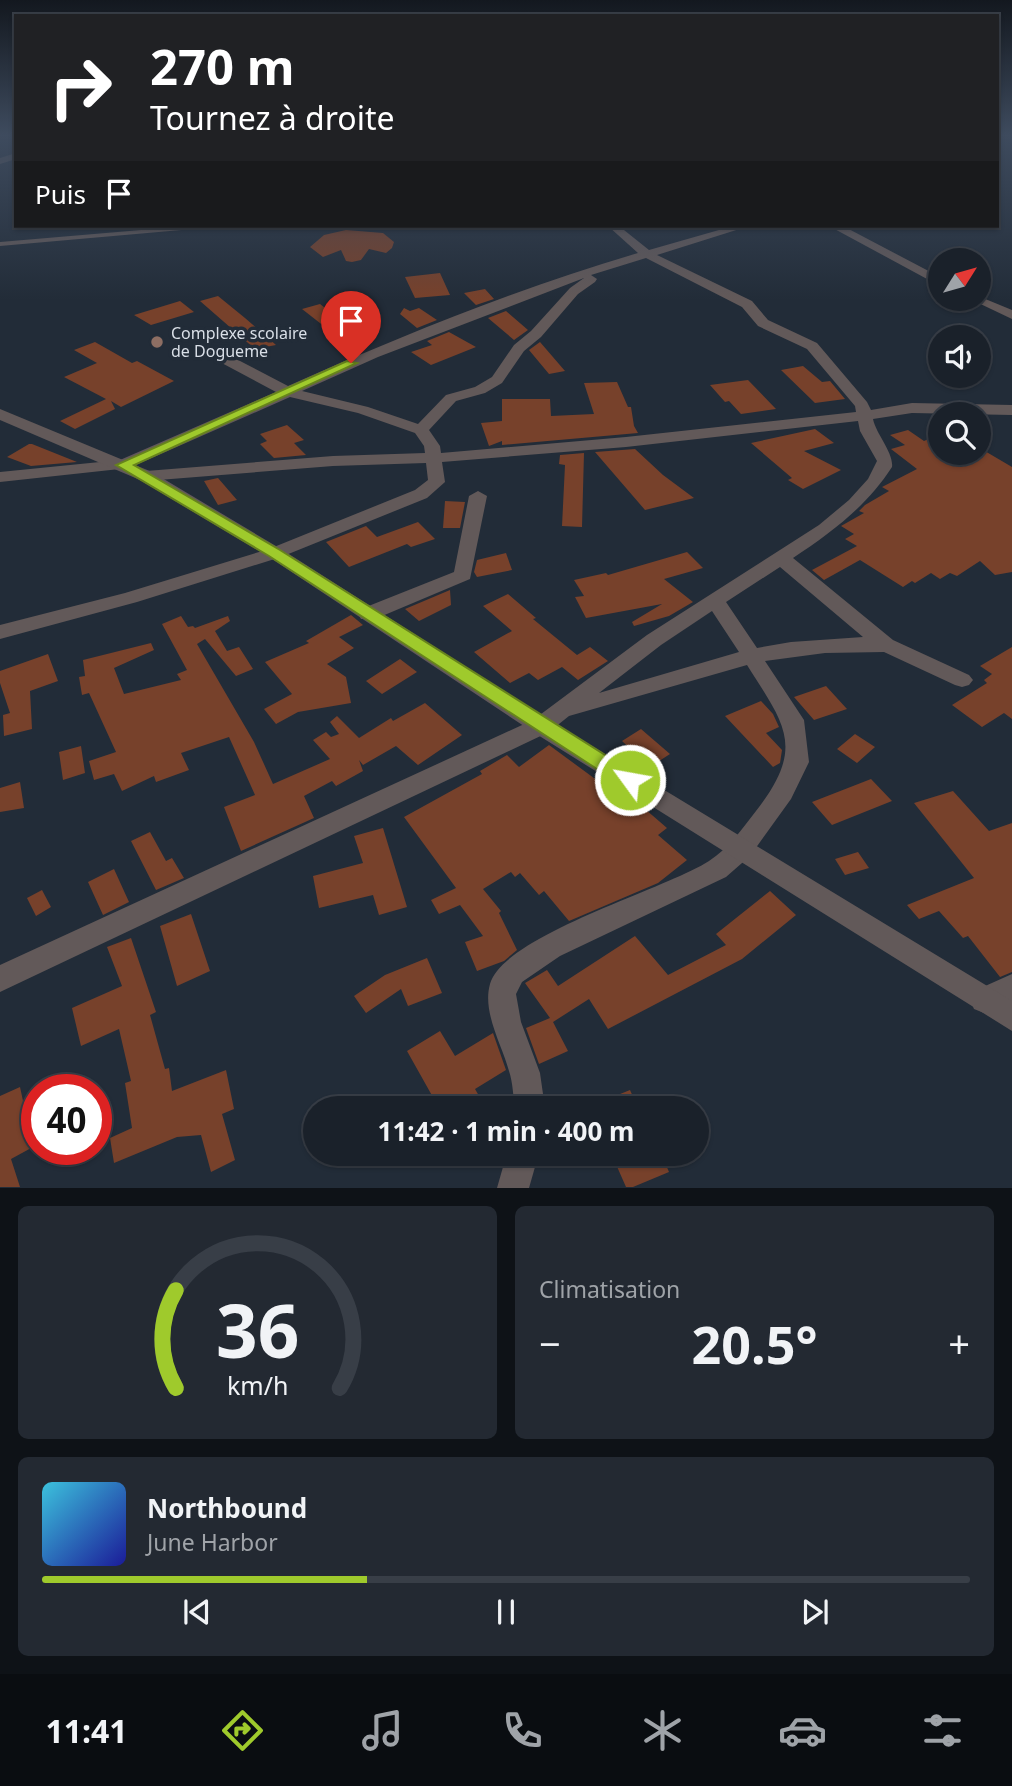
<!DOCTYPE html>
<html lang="fr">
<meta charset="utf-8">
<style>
:root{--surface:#1a212a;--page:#232932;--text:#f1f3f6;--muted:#9fa3a8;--line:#383e47;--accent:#9fca2c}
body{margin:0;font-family:"Noto Sans",sans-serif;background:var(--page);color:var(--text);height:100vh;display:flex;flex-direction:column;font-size:26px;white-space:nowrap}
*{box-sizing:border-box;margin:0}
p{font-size:23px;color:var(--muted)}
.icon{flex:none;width:38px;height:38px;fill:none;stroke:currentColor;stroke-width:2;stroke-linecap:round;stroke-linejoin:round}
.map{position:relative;height:1188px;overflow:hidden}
.details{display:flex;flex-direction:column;gap:18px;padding:18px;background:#0e1217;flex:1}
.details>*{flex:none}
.top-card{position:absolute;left:14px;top:14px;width:985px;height:214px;border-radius:0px;box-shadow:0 2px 5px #0004,0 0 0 2px var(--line);background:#202124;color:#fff;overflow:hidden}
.needle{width:46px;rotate:53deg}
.fabs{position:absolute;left:928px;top:248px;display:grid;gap:14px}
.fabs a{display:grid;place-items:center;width:63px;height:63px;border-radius:50%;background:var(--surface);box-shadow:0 2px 5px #0004,0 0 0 2px var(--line);font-size:35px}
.speed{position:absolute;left:21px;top:1074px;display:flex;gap:14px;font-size:35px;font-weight:700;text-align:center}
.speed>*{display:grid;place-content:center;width:91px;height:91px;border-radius:50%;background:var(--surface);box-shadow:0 2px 5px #0004,0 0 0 2px var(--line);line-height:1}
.speed .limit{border:10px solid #d22;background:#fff;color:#111}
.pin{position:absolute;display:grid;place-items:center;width:60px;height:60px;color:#fff;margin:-72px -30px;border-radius:50% 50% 50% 0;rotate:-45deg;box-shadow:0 0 7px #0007}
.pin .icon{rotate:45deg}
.me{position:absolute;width:77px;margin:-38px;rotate:302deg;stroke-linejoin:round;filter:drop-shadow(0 0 5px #0008)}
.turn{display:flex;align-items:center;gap:24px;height:147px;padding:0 21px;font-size:32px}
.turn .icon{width:91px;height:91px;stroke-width:2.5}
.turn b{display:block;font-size:49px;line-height:60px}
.then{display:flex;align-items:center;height:66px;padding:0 21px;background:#0003;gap:14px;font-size:26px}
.big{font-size:52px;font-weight:700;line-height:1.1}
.details .card{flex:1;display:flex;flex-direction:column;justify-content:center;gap:10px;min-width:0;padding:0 24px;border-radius:10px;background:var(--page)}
.details .dial{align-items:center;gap:0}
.dial svg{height:182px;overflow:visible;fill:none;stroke:var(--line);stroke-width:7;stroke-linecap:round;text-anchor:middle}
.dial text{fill:var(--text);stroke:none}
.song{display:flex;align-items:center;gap:21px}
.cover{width:84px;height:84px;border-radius:10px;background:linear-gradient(135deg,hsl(190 70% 55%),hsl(240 70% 35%))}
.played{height:7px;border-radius:4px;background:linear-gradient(90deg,var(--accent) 35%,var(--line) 35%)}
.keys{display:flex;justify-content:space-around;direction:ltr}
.heat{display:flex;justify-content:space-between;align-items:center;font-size:38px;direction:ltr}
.details .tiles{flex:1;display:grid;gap:18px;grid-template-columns:1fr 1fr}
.card:last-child{grid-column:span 2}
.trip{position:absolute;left:303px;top:1096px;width:406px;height:70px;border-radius:35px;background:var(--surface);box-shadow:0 2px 5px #0004,0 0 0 2px var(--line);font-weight:700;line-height:70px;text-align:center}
.tabs{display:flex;height:112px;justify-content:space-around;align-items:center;background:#0a0d11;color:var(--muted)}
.tabs .icon{width:49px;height:49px}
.tabs .on{color:var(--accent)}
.tabs b{font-size:32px;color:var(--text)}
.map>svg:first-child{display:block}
.building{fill:#77412b}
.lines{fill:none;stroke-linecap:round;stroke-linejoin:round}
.service{fill:#625959;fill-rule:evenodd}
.minor{fill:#625959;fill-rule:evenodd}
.tertiary{fill:#625959;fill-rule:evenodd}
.route{fill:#9fca2c;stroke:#67831d;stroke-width:2}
.education-dot{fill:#8d6e63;stroke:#222c38;stroke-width:2.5}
.labels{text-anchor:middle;stroke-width:7;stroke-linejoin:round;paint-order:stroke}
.far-poi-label{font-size:16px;fill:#d9dfe7;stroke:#222c38;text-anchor:start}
</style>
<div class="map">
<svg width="1012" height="1188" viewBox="0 0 1012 1188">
<rect width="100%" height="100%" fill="#222c38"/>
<!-- building -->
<path class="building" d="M 346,230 L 383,233 L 394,242 L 392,248 L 386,253 L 369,249 L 361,260 L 352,262 L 346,261 L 341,250 L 323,257 L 310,247 L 324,235 Z
M 440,273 L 450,295 L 415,298 L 405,277 Z
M 485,289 L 494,299 L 476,305 L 464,293 Z
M 218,296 L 245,318 L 276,345 L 255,349 L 200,301 Z
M 180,301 L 194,312 L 151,325 L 134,315 Z
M 320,304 L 343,322 L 325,327 L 302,309 Z
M 404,308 L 410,311 L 419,308 L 437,320 L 417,328 L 400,314 Z
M 506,311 L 528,330 L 514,340 L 488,318 Z
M 449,332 L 476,347 L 431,365 L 411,352 L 432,345 L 427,341 Z
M 95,342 L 132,363 L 137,361 L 174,381 L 121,407 L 111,401 L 115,409 L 75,429 L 60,421 L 106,399 L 64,377 L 97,363 L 74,350 Z
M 540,342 L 565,371 L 549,374 L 529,350 Z
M 803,366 L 822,382 L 830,381 L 845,399 L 815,403 L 781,370 Z
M 748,380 L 776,409 L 741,414 L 729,401 L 725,402 L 710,385 Z
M 617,382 L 628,407 L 631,407 L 634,426 L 638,433 L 502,445 L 502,441 L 489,446 L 481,423 L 502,421 L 502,399 L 550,399 L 551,416 L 594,414 L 584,383 Z
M 287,425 L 304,440 L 294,443 L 306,455 L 274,458 L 260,444 L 267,441 L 260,434 Z
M 815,429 L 834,443 L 804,451 L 841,470 L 803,489 L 788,480 L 792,478 L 751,443 Z
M 908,430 L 924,441 L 940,434 L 940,456 L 960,467 L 978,460 L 978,447 L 1012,467 L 1012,572 L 995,575 L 980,561 L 957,576 L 950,573 L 940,579 L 931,573 L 915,583 L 912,581 L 903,587 L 860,560 L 824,580 L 812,570 L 857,546 L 845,539 L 854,534 L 841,526 L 864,513 L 859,511 L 865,505 L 889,491 L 882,487 L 917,469 L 891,449 L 905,445 L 890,435 Z
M 29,444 L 32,444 L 77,462 L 31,466 L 7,457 Z
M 635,449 L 663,475 L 694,498 L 645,510 L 595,452 Z
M 584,453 L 582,527 L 562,526 L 565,465 L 559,464 L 560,455 Z
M 218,478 L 237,500 L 218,505 L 204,481 Z
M 445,501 L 465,502 L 460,528 L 443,528 Z
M 418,522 L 435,539 L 411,547 L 407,544 L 349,567 L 326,542 L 366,526 L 377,537 Z
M 687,552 L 703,568 L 664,579 L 693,602 L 669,616 L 634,626 L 632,622 L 662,604 L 586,618 L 575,597 L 584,596 L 574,580 L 606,573 L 608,575 Z
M 506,553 L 512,570 L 477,577 L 474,572 L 477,560 Z
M 450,590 L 451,605 L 419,621 L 405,609 Z
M 508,594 L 536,618 L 533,619 L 577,655 L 590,647 L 608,661 L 578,680 L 562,667 L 538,680 L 529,673 L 510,683 L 474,652 L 512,631 L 483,606 Z
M 351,615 L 363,625 L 339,637 L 354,648 L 327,664 L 346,677 L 351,703 L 298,712 L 276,724 L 264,709 L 292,694 L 265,662 L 309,643 L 306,641 Z
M 181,616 L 188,627 L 193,626 L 195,628 L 228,616 L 230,621 L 215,631 L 227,651 L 239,647 L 253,669 L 236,676 L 205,639 L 197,644 L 254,742 L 273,784 L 330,759 L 313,740 L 326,732 L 331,737 L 339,734 L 330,722 L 337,716 L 359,738 L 391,718 L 393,721 L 425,703 L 462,735 L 418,765 L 396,746 L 363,765 L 359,760 L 363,771 L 336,786 L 332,781 L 304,796 L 314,818 L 241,851 L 224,807 L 255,795 L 229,737 L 181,753 L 189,770 L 156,782 L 154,776 L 122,791 L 114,774 L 94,780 L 89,761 L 116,752 L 89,693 L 82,695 L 79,677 L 85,676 L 83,660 L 151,643 L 154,650 L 114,668 L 124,694 L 181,680 L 177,674 L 187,670 L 162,624 Z
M 1012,647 L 1012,719 L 1004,713 L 982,727 L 952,705 L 987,683 L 984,680 L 992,674 L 980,666 Z
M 48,654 L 58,681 L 30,691 L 32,729 L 4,736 L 3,715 L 10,713 L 0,683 L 0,671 Z
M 400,659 L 417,672 L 382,694 L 366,681 Z
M 826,686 L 847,709 L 814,720 L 794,697 Z
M 761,701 L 773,714 L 779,727 L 766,733 L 782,750 L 780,763 L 773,767 L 725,716 Z
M 641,729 L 670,754 L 650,767 L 622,741 Z
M 855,734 L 875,747 L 857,763 L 837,749 Z
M 549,745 L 617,795 L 620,793 L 645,809 L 667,828 L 658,835 L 687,860 L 658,883 L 569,921 L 544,891 L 539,895 L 520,873 L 515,877 L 511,872 L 483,889 L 501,911 L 499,913 L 517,950 L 504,961 L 477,971 L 465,942 L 483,936 L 460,905 L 439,914 L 431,900 L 456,888 L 404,817 L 482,774 L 480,771 L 507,755 L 519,767 Z
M 81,746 L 85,773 L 63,780 L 59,752 Z
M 871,779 L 892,801 L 832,825 L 812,802 Z
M 20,782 L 24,808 L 0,812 L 0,788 Z
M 953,791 L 989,831 L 1012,823 L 1012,972 L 1000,977 L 968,936 L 963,938 L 939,911 L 919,919 L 907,905 L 974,878 L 914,803 Z
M 383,828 L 407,907 L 379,915 L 373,895 L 319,908 L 313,876 L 363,863 L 354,836 Z
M 150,832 L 166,861 L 172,858 L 184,878 L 156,890 L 131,841 Z
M 858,852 L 869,868 L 845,875 L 835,859 Z
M 114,869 L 129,902 L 103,915 L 88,882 Z
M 42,890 L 51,907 L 36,916 L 27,898 Z
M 770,891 L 796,915 L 742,959 L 608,1029 L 589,999 L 553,1022 L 568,1051 L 539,1064 L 526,1028 L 550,1018 L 525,983 L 547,970 L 558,986 L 635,936 L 668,975 L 726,945 L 716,934 Z
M 191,914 L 210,971 L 177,986 L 160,926 Z
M 131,938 L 156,1012 L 150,1015 L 165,1069 L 169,1068 L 172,1091 L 226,1070 L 234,1109 L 222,1114 L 235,1160 L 211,1172 L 201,1135 L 177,1137 L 114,1163 L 110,1138 L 132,1128 L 125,1083 L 131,1081 L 119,1029 L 81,1046 L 72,1008 L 122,986 L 107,947 Z
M 427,958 L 442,993 L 408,1006 L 401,989 L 366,1013 L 354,996 L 385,975 Z
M 440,1031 L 455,1056 L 493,1033 L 506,1070 L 475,1089 L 486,1108 L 439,1108 L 407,1051 Z
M 20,1087 L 33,1147 L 11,1159 L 20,1187 L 0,1187 L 0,1096 Z
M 630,1090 L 638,1108 L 588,1108 L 588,1107 Z
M 611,1153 L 661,1153 L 669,1172 L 633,1187 L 626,1187 Z"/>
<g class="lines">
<!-- service -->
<path class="service" d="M 188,226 L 207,226 L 204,228 L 0,246 L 0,242 Z"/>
<!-- minor -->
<path class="minor" d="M 16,153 L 16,159 L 0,164 L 0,158 Z
M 608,226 L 619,226 L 649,250 L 733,226 L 749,226 L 657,255 L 752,301 L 768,320 L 817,343 L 867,402 L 871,410 L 912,403 L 1012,405 L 1012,415 L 912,413 L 873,419 C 876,434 894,453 892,467 C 866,507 832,532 793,558 L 893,640 L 969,675 L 973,680 L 969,685 L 962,687 L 955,685 L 884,652 L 825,653 L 765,661 L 804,720 L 809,762 L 791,799 L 750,856 L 726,877 L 560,956 L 522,982 L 516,994 L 521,1022 L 540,1073 L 545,1108 L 515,1108 C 513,1096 513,1083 509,1071 C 502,1045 482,1012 490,984 C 504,935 664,890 709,861 C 729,848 742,829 756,811 C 806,747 785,725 747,665 L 569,716 L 549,732 L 0,992 L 0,965 L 533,720 L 647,635 L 819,525 L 849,500 L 868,479 L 877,461 L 860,431 L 858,421 L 626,447 L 442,462 L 445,482 L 427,498 L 281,557 L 137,602 L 0,639 L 0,625 L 125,593 L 269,549 L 415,490 L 428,480 L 426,463 L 333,466 L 146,481 L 138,476 L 146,471 L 333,456 L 425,453 L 424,446 L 415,433 L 358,413 L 290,397 L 129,468 L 0,482 L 0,472 L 120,460 L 276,392 L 203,353 L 203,347 L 213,347 L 288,386 C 401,336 519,288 638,253 ZM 646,258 L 742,307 L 758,326 L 807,349 L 855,406 L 856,412 L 626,437 L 441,453 L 440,446 L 429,430 L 456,401 L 485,393 L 502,383 L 524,351 L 541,337 L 578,294 L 595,282 L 597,279 L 591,275 ZM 584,278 L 570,288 L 531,331 L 514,345 L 492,377 L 475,387 L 446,395 L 418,424 L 368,407 L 302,391 L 378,357 ZM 780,567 L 863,637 L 791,642 L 757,648 L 726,602 ZM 712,611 L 739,652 L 599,693 L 661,645 Z
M 829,226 L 843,226 L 940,277 L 940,286 Z
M 978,296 L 1012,310 L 1012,319 L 970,299 L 978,299 Z
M 478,491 L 487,496 L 470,579 L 375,619 L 361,619 L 358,614 L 361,609 L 454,572 L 469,496 Z
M 1012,974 L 1012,1001 L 984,1013 L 974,1009 L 970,1000 L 974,991 Z
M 507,1153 L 539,1153 L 529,1188 L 497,1188 Z"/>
<!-- tertiary -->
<path class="tertiary" d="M 0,409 L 152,472 L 281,549 L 549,720 L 1012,1001 L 1012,1031 L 533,732 L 269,557 L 140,480 L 0,420 Z"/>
</g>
<!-- sky -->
<linearGradient id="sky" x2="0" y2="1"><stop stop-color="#13181f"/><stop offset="0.45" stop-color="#3e4b5e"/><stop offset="1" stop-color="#3e4b5e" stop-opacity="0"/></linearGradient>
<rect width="1012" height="300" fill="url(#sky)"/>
<!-- route -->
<path class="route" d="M 347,361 L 357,363 L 134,465 L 280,550 L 637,775 L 640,780 L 637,786 L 630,788 L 623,786 L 269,556 L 116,465 Z"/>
<!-- markers -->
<circle class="education-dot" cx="157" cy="342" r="7"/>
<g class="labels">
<!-- far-poi labels -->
<g class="far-poi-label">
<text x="171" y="339">Complexe scolaire<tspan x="171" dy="18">de Dogueme</tspan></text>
</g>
</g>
</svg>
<div class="fabs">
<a><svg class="needle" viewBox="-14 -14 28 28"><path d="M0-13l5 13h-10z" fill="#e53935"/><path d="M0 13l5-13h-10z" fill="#9fa3a8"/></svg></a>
<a><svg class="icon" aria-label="sound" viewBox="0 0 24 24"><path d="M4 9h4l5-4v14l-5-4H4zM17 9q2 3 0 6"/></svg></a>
<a><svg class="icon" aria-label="search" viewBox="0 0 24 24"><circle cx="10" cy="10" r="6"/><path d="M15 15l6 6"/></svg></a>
</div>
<div class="speed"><div class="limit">40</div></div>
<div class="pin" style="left:351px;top:363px;background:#d93025"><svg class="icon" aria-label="arrive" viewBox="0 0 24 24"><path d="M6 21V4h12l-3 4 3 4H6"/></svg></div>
<svg class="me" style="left:630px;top:780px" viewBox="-20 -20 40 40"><circle r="17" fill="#9fca2c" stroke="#fff" stroke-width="3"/><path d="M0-11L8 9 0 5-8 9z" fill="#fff"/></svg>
<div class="trip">11:42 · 1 min · 400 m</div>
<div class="top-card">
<div class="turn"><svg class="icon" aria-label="right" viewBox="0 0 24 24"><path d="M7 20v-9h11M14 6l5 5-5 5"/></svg><div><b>270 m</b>Tournez à droite</div></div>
<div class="then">Puis<svg class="icon" aria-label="arrive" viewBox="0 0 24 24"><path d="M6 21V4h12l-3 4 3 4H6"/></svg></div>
</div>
</div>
<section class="details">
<div class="tiles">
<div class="card dial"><svg viewBox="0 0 100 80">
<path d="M14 69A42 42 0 1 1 86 69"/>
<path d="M14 69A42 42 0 0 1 14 26" stroke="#9fca2c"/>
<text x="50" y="56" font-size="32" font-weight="700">36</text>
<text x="50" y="72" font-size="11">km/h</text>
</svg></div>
<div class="card"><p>Climatisation</p>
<div class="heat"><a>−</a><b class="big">20.5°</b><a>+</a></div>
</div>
<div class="card">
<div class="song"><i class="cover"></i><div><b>Northbound</b><p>June Harbor</p></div></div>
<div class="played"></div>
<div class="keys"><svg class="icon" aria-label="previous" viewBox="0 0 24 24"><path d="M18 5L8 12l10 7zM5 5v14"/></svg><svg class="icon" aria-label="pause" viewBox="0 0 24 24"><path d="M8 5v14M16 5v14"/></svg><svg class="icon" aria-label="next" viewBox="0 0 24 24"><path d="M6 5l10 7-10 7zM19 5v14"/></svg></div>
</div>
</div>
</section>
<nav class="tabs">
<b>11:41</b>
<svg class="icon on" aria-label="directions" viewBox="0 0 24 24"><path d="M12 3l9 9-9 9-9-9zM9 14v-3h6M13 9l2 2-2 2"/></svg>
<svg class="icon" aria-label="music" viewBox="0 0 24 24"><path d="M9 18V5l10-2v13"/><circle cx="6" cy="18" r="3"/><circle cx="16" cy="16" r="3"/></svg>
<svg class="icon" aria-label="phone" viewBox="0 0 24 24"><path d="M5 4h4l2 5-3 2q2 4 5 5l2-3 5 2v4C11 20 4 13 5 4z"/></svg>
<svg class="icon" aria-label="climate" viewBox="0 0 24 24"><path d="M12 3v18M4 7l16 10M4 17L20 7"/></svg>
<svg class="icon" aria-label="car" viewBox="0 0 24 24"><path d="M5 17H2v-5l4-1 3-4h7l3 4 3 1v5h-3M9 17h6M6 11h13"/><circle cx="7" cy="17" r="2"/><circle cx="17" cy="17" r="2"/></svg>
<svg class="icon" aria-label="filters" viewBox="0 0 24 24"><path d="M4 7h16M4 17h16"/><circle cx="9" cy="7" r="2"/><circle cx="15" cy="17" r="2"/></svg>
</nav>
